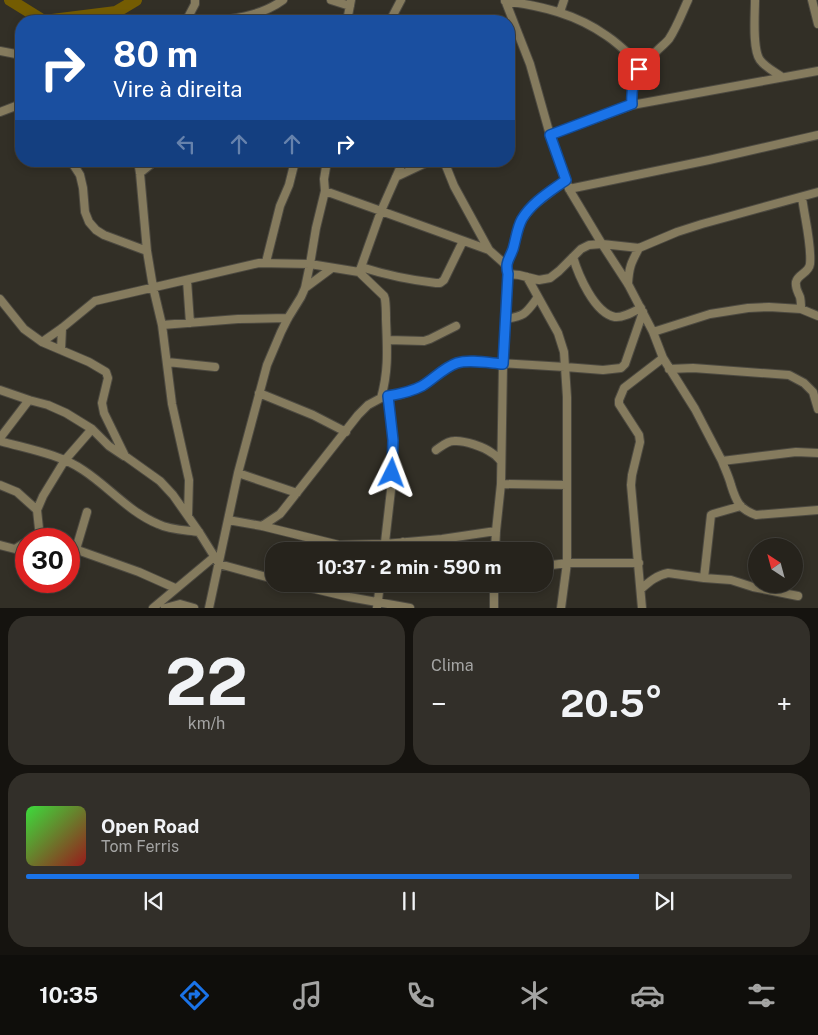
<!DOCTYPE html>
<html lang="pt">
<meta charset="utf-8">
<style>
:root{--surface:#26231c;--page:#322f29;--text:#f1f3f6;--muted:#a4a4a3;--line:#42403b;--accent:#1a73e8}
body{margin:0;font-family:"Public Sans",sans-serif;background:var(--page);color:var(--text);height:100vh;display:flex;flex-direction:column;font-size:19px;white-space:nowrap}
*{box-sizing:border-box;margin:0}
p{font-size:16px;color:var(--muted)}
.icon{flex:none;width:28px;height:28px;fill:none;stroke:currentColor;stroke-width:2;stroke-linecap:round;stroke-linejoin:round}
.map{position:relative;height:608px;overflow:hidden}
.panel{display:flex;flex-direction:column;gap:8px;padding:8px;background:#15130f;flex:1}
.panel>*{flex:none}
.banner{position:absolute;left:15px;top:15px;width:500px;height:152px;border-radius:20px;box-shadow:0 2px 8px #0003,0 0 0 1px var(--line);background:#1a4fa0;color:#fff;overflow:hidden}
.needle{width:32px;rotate:324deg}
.tools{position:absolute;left:748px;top:538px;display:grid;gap:10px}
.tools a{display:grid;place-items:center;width:55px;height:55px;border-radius:50%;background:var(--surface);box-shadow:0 2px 8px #0003,0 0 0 1px var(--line);font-size:25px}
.speed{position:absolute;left:15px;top:528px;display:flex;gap:10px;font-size:25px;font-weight:700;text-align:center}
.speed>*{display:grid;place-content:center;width:65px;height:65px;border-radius:50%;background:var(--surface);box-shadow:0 2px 8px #0003,0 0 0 1px var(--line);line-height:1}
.speed .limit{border:8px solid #d22;background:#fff;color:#111}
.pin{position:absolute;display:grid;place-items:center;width:42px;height:42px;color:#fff;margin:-21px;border-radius:10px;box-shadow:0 2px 8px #0006}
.me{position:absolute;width:55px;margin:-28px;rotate:3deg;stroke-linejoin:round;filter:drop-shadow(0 0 4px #0008)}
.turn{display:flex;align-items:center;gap:18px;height:105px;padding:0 15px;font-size:22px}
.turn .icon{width:65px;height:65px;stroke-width:2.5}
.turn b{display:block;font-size:35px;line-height:42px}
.lanes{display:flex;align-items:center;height:48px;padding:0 15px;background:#0003;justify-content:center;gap:25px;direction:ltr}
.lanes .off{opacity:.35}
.big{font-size:38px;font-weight:700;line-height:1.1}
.panel .card{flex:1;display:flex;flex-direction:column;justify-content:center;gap:8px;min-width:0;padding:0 18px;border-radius:20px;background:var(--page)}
.panel .dial{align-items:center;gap:0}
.dial b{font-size:65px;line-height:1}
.song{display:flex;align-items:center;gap:15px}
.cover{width:60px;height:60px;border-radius:8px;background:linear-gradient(135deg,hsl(120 70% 55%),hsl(0 70% 35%))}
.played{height:5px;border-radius:2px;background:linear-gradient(90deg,var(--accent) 80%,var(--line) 80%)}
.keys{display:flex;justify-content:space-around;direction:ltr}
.heat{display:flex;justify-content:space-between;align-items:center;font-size:28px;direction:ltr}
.panel .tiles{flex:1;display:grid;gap:8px;grid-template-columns:1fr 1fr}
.card:last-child{grid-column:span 2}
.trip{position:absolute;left:265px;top:542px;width:288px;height:50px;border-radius:20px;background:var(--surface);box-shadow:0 2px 8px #0003,0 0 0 1px var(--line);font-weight:700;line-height:50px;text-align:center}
.tab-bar{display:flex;height:80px;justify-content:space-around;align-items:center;background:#0f0e0b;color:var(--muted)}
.tab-bar .icon{width:35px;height:35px}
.tab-bar .current{color:var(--accent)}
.tab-bar b{font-size:22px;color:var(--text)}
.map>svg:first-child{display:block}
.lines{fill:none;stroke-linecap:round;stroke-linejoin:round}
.river{stroke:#745c02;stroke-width:12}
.minor-casing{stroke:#4d4a41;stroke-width:10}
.minor{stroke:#857b5e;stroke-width:8}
.route-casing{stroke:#114b97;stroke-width:12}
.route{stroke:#1a73e8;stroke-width:9}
</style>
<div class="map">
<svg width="818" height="608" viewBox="0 0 818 608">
<rect width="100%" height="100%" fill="#322f26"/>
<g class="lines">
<!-- river -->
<path class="river" d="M 10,0 L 44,21 L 116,12 L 136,0"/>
<defs>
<path id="minor" d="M 331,0 L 350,6
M 505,0 L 530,64 L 550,135 L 569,189 L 602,244 L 628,284 L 653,332 L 663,358 L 695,409 L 722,461 L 796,452 L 818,453
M 755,0 C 755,14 752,49 760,60 C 765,67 775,72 782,77
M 812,0 L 818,24
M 505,1 C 542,6 576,14 607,36 C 619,44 631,56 642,66
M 560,12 L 564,0
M 186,21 L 195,4 L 195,0
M 218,21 C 241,18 264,14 283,0
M 347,21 L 351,0
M 390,21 L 401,0
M 0,51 L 21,55
M 21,55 L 21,69
M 632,105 C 631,81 638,68 655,53 C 659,48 665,44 669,39 C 677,27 682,13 688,0
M 0,112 L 21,104
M 550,135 L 632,105 L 818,71
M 71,161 L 80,175 L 83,188 L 85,212 L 89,222 L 96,230 L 104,235 L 147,251
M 138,161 L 140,173 L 147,251 L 153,287 L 162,325 L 172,404 L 189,480 L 188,516
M 444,161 L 454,186 L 489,250 L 506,265 L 508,274 L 503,364 L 501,484 L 496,531 L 495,551
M 140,173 L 155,161
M 396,177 L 430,161
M 569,189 L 709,160 L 818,135
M 325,191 L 381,211 L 489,250
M 573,257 C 578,274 594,313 615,317 C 623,318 633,312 641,308
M 266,262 L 280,206 L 289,185 L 295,161
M 506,265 L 511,254 L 517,232 L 523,218 L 534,205 L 566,180
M 361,267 C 386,275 410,280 436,283 L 440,283 L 444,280 L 463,241
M 360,270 L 381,211 L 400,168 L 402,161
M 508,274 L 519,275 L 539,280 L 550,278 L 559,271 L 581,249 L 589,245 L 602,244 L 639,248 L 677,232 L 702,224 L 818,192
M 527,277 L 558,333 L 564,352 L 567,397 L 567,563 L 561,608
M 187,280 L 190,323
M 628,284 C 629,267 631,263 639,248
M 305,288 L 332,268
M 0,299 L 24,329 L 42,342 L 89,362 L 106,372 L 108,378 L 102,403 L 104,413 L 125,456 L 160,481 L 173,495 L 199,532 L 219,564 L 274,579
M 801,309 C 801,305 801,301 800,297 C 798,292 795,288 796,282 C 798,274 809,273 810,264 C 812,245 804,215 802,197
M 505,319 C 526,316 526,313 538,297
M 162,325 L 238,319 L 288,318
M 653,332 L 710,314 L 748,308 L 769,307 L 801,309 L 818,316
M 388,340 L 424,341 L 430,339 L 456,326
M 42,342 L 62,328 L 95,301 L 259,263 L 310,264 L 359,272 L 384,296 L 385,299 C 386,306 386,312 386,319 C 387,347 389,370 381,398
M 61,350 L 62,328
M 167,362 L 215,367
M 669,369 L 693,368 L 789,375 L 804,383 L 813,392 L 818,409
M 0,390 L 29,400 L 48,405 L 66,413 L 92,429 L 109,446 L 124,456
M 259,393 L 313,415 L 346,432
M 0,438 L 29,400
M 0,441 C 28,449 59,454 83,470 C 109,487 129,512 158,524 C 170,530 185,530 199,532
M 436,450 C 442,446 447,441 454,441 C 464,440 484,447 492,453 C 496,455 498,458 501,461
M 722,461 C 725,469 729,477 731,485 C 736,501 739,509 756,515 L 818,510
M 238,473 L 297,493
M 501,484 L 567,485
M 0,485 L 17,492 L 37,510
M 228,520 L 262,526 L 339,545 L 384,544 L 442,539 L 496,531
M 262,526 L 280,514 L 284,509 L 358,415 L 368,405 L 381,398 L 402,394 L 423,386 L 443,370 L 456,363 L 464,361 L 565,367 L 603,370 L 621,368 L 625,364 L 643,312
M 40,538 L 37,510 L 43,496 L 65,460 L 92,429
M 403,542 L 409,549 C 421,548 432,543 442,551
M 0,545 L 15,549 L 26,542
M 69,547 L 139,572 L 175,588
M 76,549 L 87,512
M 384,551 L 391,490 L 393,440 L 388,396
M 544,566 L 567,563 L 639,563
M 704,578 L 731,580 L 753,587 L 798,596
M 294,584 L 349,597 L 410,608
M 641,589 C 649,582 657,575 668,573 L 704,578 L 711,515 L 713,514 L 741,506
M 153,608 L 214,557
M 165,608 L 180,604 L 194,608
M 209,608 L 238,473 L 267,365 L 281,332 L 288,318 L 301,297 L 305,288 L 310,264 L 316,228 L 325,191 L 324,179 L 327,161
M 377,608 L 380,584
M 494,608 L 494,584
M 642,608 L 631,485 L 632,475 L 640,442 L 639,435 L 619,404 L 619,400 L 624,388 L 663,358"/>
</defs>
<!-- minor casing -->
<use href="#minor" class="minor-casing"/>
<!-- minor -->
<use href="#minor" class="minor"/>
</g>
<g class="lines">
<defs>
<path id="route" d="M 392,473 L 393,440 L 388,396 C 400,394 411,392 422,386 C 434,379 443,368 457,363 C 469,359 490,363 503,364 L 508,274 C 505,262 509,260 513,249 C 516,239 517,228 522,219 C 532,202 551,191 566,180 L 550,135 L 632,104 C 631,92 633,81 639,69"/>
</defs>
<!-- route casing -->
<use href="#route" class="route-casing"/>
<!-- route -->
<use href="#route" class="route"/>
</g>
</svg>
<div class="tools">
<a><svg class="needle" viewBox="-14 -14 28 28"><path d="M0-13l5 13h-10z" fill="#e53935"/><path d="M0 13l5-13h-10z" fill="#a4a4a3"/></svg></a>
</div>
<div class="speed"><div class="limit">30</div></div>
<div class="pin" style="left:639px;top:69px;background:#d93025"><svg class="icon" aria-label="arrive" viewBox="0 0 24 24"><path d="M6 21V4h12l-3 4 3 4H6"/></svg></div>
<svg class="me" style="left:392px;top:473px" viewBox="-20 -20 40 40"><path d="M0-17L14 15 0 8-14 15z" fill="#1a73e8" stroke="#fff" stroke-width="4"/></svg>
<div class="trip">10:37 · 2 min · 590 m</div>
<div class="banner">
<div class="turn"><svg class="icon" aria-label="right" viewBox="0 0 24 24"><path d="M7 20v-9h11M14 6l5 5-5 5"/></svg><div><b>80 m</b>Vire à direita</div></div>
<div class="lanes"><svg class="icon off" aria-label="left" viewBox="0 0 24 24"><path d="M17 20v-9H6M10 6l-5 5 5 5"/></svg><svg class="icon off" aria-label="ahead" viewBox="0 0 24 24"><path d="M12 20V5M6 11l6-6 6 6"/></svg><svg class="icon off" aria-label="ahead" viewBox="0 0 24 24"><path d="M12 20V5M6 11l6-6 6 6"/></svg><svg class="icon" aria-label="right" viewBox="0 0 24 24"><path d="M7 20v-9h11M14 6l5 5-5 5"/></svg></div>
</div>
</div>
<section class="panel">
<div class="tiles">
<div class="card dial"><b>22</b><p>km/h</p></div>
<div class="card"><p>Clima</p>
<div class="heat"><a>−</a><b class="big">20.5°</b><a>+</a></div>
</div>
<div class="card">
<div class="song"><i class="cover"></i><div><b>Open Road</b><p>Tom Ferris</p></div></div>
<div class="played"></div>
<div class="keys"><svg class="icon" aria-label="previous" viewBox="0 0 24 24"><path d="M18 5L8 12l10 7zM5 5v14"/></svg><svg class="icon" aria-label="pause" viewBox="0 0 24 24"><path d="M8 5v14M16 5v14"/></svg><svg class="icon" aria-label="next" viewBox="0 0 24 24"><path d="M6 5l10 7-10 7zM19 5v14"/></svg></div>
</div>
</div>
</section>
<nav class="tab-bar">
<b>10:35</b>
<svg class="icon current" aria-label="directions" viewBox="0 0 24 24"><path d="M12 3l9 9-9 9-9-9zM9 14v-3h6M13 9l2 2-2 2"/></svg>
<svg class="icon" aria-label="music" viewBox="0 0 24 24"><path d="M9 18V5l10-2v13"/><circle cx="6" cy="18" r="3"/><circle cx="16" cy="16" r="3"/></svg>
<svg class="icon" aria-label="phone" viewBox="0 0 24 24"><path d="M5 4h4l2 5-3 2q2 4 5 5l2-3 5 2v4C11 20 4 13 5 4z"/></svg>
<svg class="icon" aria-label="climate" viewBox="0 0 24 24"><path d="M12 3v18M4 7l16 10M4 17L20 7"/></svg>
<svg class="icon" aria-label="car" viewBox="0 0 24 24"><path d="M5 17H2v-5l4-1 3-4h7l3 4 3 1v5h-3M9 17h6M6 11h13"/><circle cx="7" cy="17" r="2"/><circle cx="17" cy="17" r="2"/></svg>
<svg class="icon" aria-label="filters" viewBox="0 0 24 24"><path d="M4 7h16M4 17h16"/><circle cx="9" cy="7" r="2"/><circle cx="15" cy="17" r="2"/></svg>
</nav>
